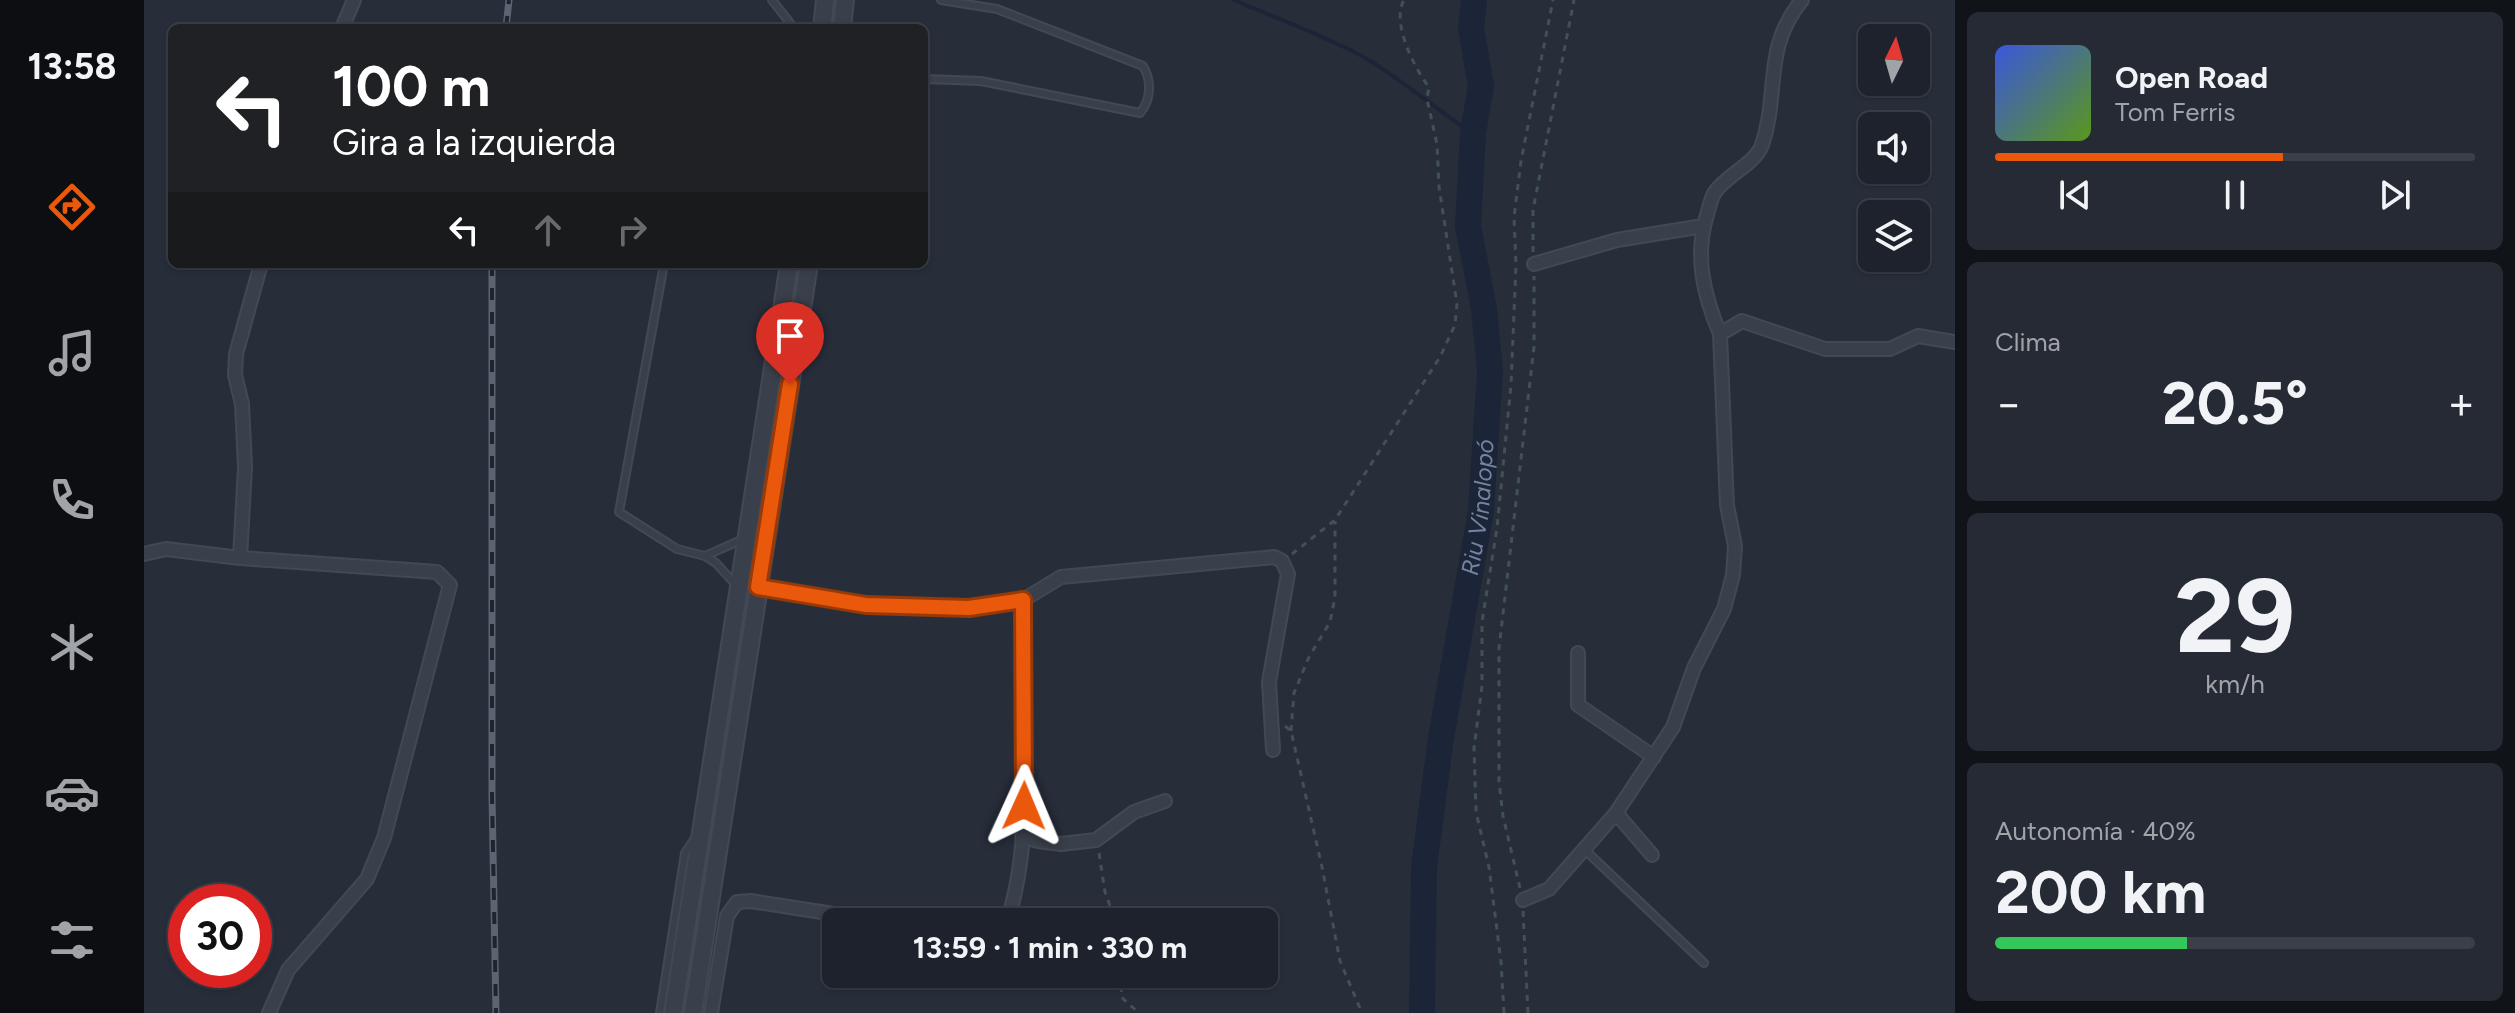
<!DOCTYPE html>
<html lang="es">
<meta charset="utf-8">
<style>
:root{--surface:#1d222c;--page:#252a34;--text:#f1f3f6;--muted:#a0a4a9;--line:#3b3f48;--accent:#ea580c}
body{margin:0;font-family:Figtree,sans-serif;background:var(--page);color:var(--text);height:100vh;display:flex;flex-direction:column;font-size:30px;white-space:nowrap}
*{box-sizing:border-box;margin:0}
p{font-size:26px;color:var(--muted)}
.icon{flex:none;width:44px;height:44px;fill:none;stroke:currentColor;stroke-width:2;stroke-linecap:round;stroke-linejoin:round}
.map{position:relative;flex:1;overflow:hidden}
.drawer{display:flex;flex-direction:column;gap:12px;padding:12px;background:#101318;width:560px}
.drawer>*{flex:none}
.top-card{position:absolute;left:24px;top:24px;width:760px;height:244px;border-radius:12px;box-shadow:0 2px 6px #0004,0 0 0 2px var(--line);background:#202124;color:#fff;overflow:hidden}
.needle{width:52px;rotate:5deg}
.fabs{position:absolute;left:1714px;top:24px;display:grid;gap:16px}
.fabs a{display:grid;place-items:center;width:72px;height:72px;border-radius:12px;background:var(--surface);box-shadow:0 2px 6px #0004,0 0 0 2px var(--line);font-size:40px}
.speed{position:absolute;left:24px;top:884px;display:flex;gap:16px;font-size:40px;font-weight:700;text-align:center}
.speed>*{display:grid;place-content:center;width:104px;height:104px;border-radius:50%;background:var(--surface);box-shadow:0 2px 6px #0004,0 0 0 2px var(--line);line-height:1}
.speed .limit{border:12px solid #d22;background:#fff;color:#111}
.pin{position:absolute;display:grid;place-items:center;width:68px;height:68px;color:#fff;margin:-82px -34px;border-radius:50% 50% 50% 0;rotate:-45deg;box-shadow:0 0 8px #0007}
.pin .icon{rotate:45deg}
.me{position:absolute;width:88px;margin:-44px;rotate:1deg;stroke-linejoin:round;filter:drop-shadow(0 0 6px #0008)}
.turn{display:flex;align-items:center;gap:28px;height:168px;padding:0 32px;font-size:36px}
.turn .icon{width:104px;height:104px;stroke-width:2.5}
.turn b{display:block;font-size:56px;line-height:68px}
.lanes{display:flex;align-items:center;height:76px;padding:0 32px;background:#0003;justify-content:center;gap:40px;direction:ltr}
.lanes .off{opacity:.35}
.big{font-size:60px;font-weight:700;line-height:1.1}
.drawer .widget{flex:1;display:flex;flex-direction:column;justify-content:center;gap:12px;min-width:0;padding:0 28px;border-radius:12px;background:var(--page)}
.drawer .dial{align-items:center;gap:0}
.dial b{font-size:104px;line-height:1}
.song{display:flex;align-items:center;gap:24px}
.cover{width:96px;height:96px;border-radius:12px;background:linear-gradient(135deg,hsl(230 70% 55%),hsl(90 70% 35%))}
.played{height:8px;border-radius:4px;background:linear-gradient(90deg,var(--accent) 60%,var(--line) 60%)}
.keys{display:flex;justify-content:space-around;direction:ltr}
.heat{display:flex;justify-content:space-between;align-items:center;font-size:44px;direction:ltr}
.charge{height:12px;border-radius:6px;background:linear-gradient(90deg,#34c759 40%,var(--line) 0)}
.trip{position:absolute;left:678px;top:908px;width:456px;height:80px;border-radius:12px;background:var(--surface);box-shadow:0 2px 6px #0004,0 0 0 2px var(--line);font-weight:700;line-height:80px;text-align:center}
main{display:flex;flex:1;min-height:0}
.tab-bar{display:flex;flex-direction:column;width:144px;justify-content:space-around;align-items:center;background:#0c0e12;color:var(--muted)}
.tab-bar .icon{width:56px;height:56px}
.tab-bar .selected{color:var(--accent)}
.tab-bar b{font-size:36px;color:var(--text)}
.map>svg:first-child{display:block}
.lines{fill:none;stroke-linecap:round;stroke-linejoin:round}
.stream{stroke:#1b2537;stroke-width:4}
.river{stroke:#1b2537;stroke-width:26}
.service-casing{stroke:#434954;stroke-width:10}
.minor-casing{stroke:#434954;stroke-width:16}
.tertiary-casing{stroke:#434954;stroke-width:20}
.path{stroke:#425154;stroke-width:3;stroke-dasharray:6 6;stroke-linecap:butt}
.service{stroke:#3a404b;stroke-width:6}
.minor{stroke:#3a404b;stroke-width:12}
.tertiary{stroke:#3a404b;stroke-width:16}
.rail-casing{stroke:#5d6471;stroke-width:7}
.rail{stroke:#1f2530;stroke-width:4;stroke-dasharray:12;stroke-linecap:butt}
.route-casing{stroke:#983908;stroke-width:20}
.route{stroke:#ea580c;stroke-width:14}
.labels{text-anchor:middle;stroke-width:8;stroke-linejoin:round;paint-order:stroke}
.water-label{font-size:24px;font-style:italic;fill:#7484a1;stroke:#1f2530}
</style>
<main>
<nav class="tab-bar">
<b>13:58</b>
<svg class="icon selected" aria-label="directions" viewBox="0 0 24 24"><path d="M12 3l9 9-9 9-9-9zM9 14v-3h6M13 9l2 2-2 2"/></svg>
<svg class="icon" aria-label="music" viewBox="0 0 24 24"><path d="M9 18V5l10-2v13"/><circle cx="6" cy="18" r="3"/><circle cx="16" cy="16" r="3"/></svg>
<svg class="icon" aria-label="phone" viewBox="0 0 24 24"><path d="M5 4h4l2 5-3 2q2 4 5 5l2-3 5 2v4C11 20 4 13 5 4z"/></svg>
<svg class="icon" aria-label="climate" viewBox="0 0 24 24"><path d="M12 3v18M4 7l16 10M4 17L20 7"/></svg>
<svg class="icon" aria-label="car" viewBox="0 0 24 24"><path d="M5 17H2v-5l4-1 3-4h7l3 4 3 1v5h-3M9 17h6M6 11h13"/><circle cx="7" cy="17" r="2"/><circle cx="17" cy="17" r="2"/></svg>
<svg class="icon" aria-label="filters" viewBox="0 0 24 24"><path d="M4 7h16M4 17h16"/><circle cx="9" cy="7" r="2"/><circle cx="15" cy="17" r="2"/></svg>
</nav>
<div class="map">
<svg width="1811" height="1013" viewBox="0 0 1811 1013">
<rect width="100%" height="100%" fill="#272e3a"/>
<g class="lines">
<!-- stream -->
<path class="stream" d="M 1090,0 C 1131,18 1176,34 1216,55 C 1256,77 1290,109 1329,133"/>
<!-- river -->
<path class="river" id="s1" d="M 1278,1013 L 1280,867 L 1297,738 L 1337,511 L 1346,371 L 1340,309 L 1324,226 L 1329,133 L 1337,86 L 1327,28 L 1330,0"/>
<defs>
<path id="service" d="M 628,0 L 650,28
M 780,79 L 837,81 L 996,113 C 1007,100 1008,81 999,66 L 853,9 L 797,0
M 520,264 L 475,512 L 533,549 L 561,556 L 572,563 L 592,585
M 561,556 L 597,540
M 1441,850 L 1560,963
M 516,1013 L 541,853 L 551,838"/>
<path id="minor" d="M 1658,0 C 1618,49 1636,92 1618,145 C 1611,164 1583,175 1571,192 C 1567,198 1565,208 1563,215 C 1550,256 1560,296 1576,334 L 1598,321 L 1681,349 L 1746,349 L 1774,336 L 1811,342
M 198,28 L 210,0
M 1390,264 L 1473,240 L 1559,226
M 0,554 L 22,549 L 96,558 L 293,572 L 306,585 L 240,838 L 223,879 L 144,970 L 125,1013
M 96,558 L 101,467 L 98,404 L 91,375 L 92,354 L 117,264
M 614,587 L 722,605 L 825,608 L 879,600 L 917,577 L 1130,557 L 1138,561 L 1144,574 L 1125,682 L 1129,750
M 1434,653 L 1434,705 L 1510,757
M 1472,813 L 1508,855
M 878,836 L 894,841 L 917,844 L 952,840 L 990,812 L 1021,801
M 1379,900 L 1405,889 L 1472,813 L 1529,727 L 1550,668 L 1580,609 L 1589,575 L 1591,546 L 1583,505 L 1576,334
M 863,922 C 884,858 881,786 881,719 C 881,679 882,640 879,600
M 567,1013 L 583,916 L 593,902 L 607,901 L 741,922"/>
<path id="tertiary" d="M 678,28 L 681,0
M 698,28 L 701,0
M 529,1013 L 645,264
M 549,1013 L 665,264"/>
</defs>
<!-- service casing -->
<use href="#service" class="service-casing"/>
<!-- minor casing -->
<use href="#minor" class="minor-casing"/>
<!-- tertiary casing -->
<use href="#tertiary" class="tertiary-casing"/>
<!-- path -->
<path class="path" d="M 1389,252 L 1389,210 L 1430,0
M 1148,554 L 1191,520 L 1296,357 L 1311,325 L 1313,304 L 1295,187 L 1293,144 L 1283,99 L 1285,87 C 1270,68 1247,22 1260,0
M 1141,726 L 1147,731 L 1178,867 L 1196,961 L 1218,1013
M 1147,731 L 1150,693 L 1165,657 L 1186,622 L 1191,597 L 1191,521
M 955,853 L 961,892 L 972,922
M 1376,888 L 1359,816 L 1355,782 L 1355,648 L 1390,347 L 1390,276
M 1379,911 L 1384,1013
M 978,974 L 977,997 L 995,1013
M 1360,1013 L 1357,962 L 1345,867 L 1332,812 L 1330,748 L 1338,686 L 1338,622 L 1353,528 L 1367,385 L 1372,265 L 1370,217 L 1377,161 L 1409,0"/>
<!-- service -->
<use href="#service" class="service"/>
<!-- minor -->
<use href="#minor" class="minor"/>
<!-- tertiary -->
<use href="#tertiary" class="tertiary"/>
<defs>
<path id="rail" d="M 362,28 L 365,0
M 348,264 L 348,795 L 352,1013"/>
</defs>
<!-- rail casing -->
<use href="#rail" class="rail-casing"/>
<!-- rail -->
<use href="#rail" class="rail"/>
</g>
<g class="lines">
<defs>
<path id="route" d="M 646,384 L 614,587 L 722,605 L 825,608 L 879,600 L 880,806"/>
</defs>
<!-- route casing -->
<use href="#route" class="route-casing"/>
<!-- route -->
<use href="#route" class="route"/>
</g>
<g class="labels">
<!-- water labels -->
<g class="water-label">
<text dy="8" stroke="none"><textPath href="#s1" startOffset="510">Riu Vinalopó</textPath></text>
</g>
</g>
</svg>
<div class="fabs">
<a><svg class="needle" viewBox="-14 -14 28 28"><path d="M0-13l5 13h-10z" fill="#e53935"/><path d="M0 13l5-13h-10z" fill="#a0a4a9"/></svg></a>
<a><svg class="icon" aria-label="sound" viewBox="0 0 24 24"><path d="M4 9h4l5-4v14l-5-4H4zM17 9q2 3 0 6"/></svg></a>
<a><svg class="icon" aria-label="layers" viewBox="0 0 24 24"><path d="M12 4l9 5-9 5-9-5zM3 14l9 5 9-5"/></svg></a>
</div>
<div class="speed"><div class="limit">30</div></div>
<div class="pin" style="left:646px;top:384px;background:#d93025"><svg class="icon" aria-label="arrive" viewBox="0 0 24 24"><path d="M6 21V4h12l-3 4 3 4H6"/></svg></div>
<svg class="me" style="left:880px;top:806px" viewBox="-20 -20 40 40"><path d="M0-17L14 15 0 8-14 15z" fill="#ea580c" stroke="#fff" stroke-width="4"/></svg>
<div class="trip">13:59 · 1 min · 330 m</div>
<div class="top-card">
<div class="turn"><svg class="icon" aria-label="left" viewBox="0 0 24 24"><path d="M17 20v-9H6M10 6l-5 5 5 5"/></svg><div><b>100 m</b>Gira a la izquierda</div></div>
<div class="lanes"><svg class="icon" aria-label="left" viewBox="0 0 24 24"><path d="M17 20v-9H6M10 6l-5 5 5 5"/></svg><svg class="icon off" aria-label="ahead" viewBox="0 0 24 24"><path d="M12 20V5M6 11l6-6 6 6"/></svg><svg class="icon off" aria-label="right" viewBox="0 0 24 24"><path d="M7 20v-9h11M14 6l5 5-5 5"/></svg></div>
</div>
</div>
<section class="drawer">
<div class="widget">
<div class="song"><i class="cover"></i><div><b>Open Road</b><p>Tom Ferris</p></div></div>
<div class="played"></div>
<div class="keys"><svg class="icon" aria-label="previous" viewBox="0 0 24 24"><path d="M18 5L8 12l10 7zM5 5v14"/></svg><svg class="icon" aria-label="pause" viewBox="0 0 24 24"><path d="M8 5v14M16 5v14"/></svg><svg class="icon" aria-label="next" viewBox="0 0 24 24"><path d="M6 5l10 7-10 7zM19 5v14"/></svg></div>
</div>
<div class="widget"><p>Clima</p>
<div class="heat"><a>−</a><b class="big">20.5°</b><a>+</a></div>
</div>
<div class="widget dial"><b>29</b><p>km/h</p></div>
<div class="widget"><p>Autonomía · 40%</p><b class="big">200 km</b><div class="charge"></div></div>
</section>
</main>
